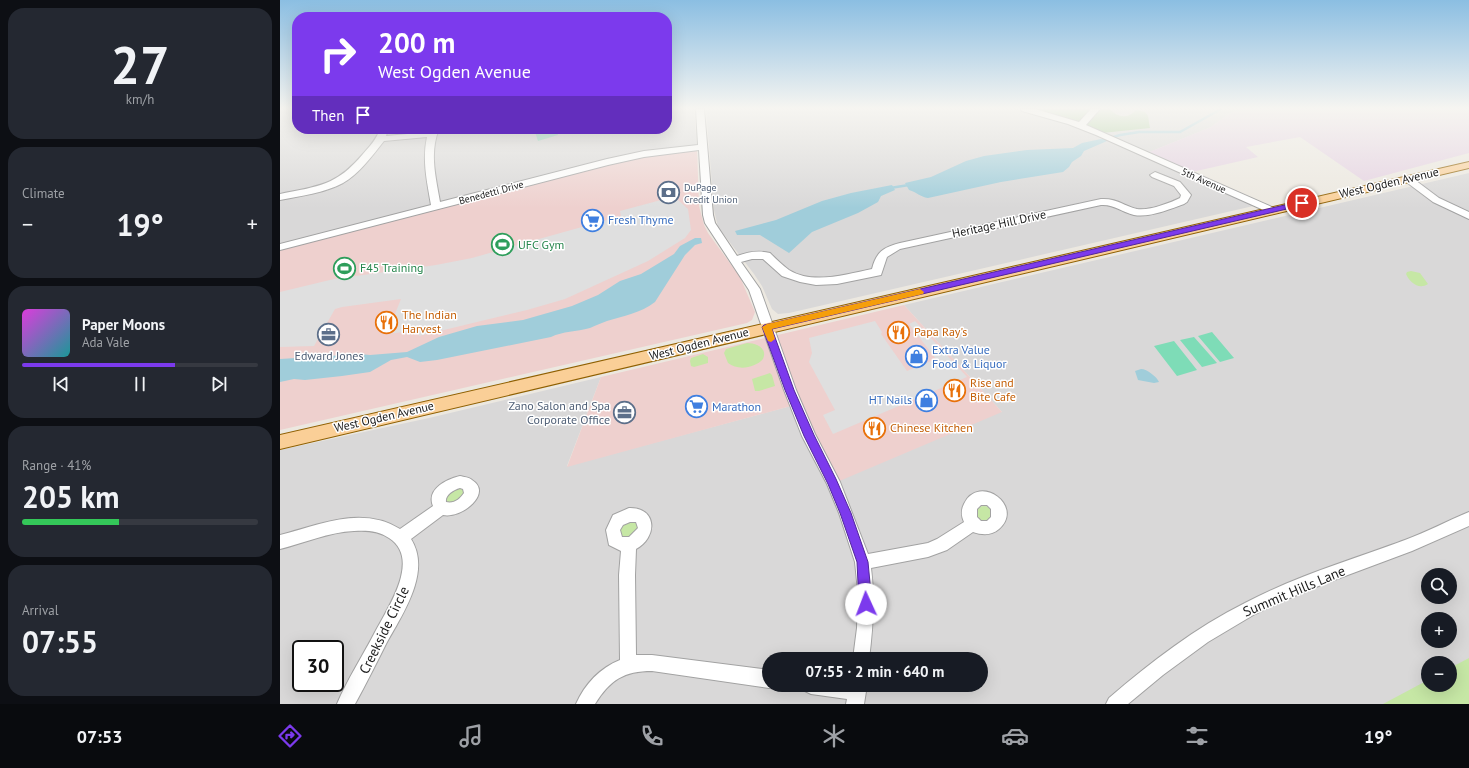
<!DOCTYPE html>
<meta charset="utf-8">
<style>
:root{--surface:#171b24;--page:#242831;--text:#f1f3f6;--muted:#9ea1a6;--line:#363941;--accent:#7c3aed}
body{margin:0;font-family:"PT Sans",sans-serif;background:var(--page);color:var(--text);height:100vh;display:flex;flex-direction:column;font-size:15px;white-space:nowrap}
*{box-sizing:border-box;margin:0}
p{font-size:13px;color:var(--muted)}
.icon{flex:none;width:22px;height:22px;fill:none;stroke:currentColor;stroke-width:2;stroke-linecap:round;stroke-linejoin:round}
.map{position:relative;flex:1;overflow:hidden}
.details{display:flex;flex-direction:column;gap:8px;padding:8px;background:#0d0f14;width:280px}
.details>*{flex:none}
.guide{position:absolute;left:12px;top:12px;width:380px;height:122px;border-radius:16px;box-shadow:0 4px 16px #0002;background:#7c3aed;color:#fff;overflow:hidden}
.buttons{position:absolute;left:1141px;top:568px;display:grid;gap:8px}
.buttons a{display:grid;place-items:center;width:36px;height:36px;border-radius:50%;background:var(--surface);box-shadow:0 4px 16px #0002;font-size:20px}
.speed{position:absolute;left:12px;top:640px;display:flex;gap:8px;font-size:20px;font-weight:700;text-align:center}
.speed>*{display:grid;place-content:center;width:52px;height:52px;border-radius:50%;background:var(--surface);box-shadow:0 4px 16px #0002;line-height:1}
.speed .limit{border:2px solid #111;border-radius:6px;background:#fff;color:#111}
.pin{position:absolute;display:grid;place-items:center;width:34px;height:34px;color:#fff;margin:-17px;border:2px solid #fff;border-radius:50%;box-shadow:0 1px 4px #0007}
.me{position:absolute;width:44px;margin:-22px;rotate:358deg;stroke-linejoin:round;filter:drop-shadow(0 0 3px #0008)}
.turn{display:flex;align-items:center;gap:14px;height:84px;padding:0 20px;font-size:18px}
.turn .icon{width:52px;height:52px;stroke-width:2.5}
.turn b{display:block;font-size:28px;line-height:34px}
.then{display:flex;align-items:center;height:38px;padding:0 20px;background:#0003;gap:8px;font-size:15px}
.big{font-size:30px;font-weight:700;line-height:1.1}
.details .widget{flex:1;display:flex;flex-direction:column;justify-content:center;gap:6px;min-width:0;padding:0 14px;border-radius:16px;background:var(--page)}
.details .dial{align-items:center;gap:0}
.dial b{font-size:52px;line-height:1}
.song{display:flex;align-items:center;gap:12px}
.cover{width:48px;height:48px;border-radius:6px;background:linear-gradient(135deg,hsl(300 70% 55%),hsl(180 70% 35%))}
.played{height:4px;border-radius:2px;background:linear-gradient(90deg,var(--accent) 65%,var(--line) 65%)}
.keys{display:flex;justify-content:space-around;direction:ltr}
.heat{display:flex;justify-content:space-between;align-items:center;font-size:22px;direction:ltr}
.charge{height:6px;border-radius:3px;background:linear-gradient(90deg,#34c759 41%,var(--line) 0)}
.trip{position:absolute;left:482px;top:652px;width:226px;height:40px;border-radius:20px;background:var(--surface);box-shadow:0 4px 16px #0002;font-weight:700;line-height:40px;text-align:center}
.menu{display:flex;height:64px;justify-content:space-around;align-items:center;background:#090b0e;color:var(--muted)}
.menu .icon{width:28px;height:28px}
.menu .current{color:var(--accent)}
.menu b{font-size:18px;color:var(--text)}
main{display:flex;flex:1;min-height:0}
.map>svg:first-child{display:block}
.residential{fill:#d9d8d8;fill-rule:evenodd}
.commercial{fill:#eed0ce}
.industrial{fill:#e5d2e2}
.grass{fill:#c6e7a5}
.forest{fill:#a5cc95}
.pitch{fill:#7edcb7}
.parking{fill:#dfdfdf}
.water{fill:#a0cdda}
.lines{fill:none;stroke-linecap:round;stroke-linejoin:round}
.stream{stroke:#a0cdda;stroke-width:2.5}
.minor-casing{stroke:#a2a2a2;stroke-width:2}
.major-casing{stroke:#8f6002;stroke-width:2}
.minor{fill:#fff;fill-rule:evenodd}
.major{fill:#facf97;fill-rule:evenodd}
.route{fill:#7c3aed;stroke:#51269a}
.slow{fill:#f59e0b}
.labels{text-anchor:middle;stroke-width:3;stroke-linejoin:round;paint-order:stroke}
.far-street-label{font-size:10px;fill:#1b1b1b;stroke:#fff}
.far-service-label{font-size:10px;fill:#4e5e75;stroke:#fff;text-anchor:start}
.street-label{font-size:12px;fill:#1b1b1b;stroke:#fff}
.shop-label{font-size:12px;fill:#366cbe;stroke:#fff;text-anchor:start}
.leisure-label{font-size:12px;fill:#27864d;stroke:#fff;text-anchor:start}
.food-label{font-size:12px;fill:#c56008;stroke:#fff;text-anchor:start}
.service-label{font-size:12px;fill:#4e5e75;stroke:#fff}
.near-street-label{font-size:14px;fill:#1b1b1b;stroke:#fff}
</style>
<main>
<section class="details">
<div class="widget dial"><b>27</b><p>km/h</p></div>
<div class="widget"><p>Climate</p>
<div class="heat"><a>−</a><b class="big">19°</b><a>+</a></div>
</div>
<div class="widget">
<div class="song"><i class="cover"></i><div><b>Paper Moons</b><p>Ada Vale</p></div></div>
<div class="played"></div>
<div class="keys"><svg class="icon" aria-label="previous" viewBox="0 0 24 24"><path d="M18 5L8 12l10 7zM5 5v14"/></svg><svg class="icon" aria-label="pause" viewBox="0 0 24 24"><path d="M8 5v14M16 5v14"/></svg><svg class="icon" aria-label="next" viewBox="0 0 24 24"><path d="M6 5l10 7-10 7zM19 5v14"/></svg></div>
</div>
<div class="widget"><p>Range · 41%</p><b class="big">205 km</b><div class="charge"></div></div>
<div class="widget"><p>Arrival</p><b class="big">07:55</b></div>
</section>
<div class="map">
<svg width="1189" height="704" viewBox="0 0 1189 704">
<rect width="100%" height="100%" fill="#ece8e0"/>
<!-- residential -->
<path class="residential" d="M 0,109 L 17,109 L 17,129 L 387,129 L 387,109 L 414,109 L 417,147 L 0,247 Z
M 426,109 L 746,109 L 843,130 L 870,127 L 869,121 L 852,114 L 845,117 L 841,116 L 834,114 L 830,109 L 959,109 L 947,115 L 931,127 L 867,153 L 982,204 L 509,313 L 498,314 L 492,309 L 482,286 L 474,274 L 438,227 L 434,210 Z
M 1189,173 L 1189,704 L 0,704 L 0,450 L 149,418 L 321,377 L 287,466 L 511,406 L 722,412 L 624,305 ZM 1148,575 L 1170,575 L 1170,597 L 1148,597 ZM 1148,619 L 1170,619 L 1170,641 L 1148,641 ZM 21,649 L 55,649 L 55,683 L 21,683 ZM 489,659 L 701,659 L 701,685 L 489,685 ZM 1148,663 L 1170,663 L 1170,685 L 1148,685 Z"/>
<!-- commercial -->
<path class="commercial" d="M 417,147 L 419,206 L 424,225 L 428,233 L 460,277 L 475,312 L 472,320 L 467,323 L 0,430 L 0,247 L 348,156 Z
M 624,305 L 722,412 L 550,485 L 511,406 L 287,467 L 321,377 Z"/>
<!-- industrial -->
<path class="industrial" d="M 959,109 L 1186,109 L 1189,110 L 1189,153 L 1084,181 L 1020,137 L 966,147 L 978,157 L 912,172 L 867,153 L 931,127 L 947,115 Z"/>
<!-- grass -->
<path class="grass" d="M 1131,271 L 1140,273 L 1148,284 C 1139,290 1130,283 1126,274 L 1127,272 Z
M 467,343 C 476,343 488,348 483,359 C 475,368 458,371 448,363 L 444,353 L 446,349 Z
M 423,354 L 428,357 L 428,363 L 414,367 L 411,366 L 410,361 L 411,358 Z
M 490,373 L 492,375 L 495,386 L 479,391 L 475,391 L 472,379 Z
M 179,488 L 183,490 L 184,495 L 179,502 L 165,503 L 165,496 L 170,491 Z
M696 514a8 8 0 1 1 16 0a8 8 0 1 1-16 0Z
M 348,522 L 356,523 L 358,531 L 351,538 L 342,537 L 339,531 L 342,525 Z
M 1189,658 L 1189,704 L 1103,704 L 1148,680 L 1148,685 L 1170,685 L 1170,668 Z"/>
<!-- forest -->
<path class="forest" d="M 746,109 L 830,109 C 838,118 848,119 856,110 L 865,112 L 868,116 L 870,128 L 822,133 Z"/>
<!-- pitch -->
<path class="pitch" d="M 254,129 L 276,129 L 278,135 L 258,141 Z
M 932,332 L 954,358 L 940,362 L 918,336 Z
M 914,337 L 937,363 L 922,367 L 900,340 Z
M 894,341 L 917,370 L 897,376 L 874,346 Z"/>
<!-- parking -->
<path class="parking" d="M 396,196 L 398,200 L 408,209 L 411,230 L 405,238 L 368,261 L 285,299 L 247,310 L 139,336 L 139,330 L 107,334 L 121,299 L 62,307 L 55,309 L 34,346 L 0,347 L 0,292 L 54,279 L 156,265 L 192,258 L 341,216 L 340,211 Z
M 595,321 L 602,332 L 601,334 L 627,371 L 656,359 L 629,324 L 635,321 L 687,377 L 553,434 L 543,415 L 555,410 L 529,362 L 532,353 L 529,338 Z"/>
<!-- water -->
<path class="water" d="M 821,139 L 827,141 L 804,151 L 801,156 L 792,162 L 789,167 L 783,172 L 721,182 L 648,198 C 640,197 637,192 629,190 L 625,183 L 651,177 L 686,161 L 704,156 L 747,150 L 793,148 L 802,143 Z
M 612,185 L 615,190 L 601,196 L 598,202 L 578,213 L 532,232 L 509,253 L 480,235 L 457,235 L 455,231 L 496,220 L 542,201 L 571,193 Z
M 415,238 L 421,238 L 422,243 L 415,245 L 405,255 L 375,302 C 361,313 343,316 327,321 C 321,323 315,326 310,328 C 296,332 283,331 271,337 L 157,360 L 140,362 L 127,357 L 111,360 L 90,372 L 62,376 L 25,380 L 14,379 L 0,382 L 0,359 L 80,354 L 90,355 L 127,352 L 159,337 L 197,326 L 243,320 L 292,306 L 318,295 L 340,281 L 361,274 L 394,254 L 400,246 Z
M 861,369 C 867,369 877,377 879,382 L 874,383 L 858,380 L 855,371 Z"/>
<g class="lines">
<!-- stream -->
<path class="stream" d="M 821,141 L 840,135 L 859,132 L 900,132 L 941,109
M 610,188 L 629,185"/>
<defs>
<path id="minor" d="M 416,109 L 424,109 L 433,215 L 435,223 L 457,256 C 468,252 478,250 490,253 C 496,259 502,265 509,270 C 533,285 567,274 592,269 C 596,252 604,247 620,243 L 821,199 C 837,198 844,206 857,209 C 868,211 890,203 900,198 L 901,195 L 894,186 L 872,177 L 870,175 L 875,172 L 900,182 L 911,195 L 907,202 L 904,204 C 890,209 869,218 854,215 C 842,212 834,204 821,205 L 620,249 L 607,257 L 601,275 L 557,284 L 536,285 L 520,282 L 502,276 L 483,259 L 472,259 L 461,262 L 480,289 L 516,390 L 535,434 L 560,482 L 588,554 L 648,543 L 657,539 L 684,522 C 681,515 681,510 684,504 C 699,473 745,506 719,529 C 711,536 702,535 693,532 L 667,550 L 648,557 L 591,568 C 595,599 593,628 589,659 L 573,659 L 577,628 L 578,591 L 575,562 L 559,513 L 547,484 L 522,436 L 504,390 L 469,290 L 425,223 L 423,215 L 419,150 L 364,157 L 328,165 L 0,250 L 0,244 L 151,205 C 147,182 142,160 147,137 L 104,141 C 92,156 79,174 63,183 C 44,193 21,196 0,200 L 0,194 C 39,186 56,186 83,154 C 90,146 96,140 100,129 L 108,129 L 106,136 L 150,132 L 151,129 L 159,129 C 149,153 156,178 160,202 L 327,159 L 364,151 L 418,145 ZM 701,505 L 707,505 L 711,509 L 711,517 L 707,521 L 701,521 L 697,517 L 697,509 Z
M 741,109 L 755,109 L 799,122 L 811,109 L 820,109 L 806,125 L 994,208 L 996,210 L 991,213 L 988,212 L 816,135 L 788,124 L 742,111 Z
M 1128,176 L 1131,177 L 1159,198 L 1189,212 L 1189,219 L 1153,202 L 1125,181 L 1123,179 Z
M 180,476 C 184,477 189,477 192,480 C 213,493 182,519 163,515 L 131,539 C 152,572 122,615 106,644 C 96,664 86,684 75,704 L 57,704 C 67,680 82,657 94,634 C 107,609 142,559 109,538 C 99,531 87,530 74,531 C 49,532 24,543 0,549 L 0,535 C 39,525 82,505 120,529 L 153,506 C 146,489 167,479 180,476 ZM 180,488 L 183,489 L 184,493 C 180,499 174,504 166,502 C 165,495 173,490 180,488 Z
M 349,508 C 377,507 378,537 356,549 L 355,575 L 356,655 L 372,655 L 489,670 L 489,685 L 495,685 L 489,688 L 372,671 C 344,671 330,680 315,704 L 296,704 C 305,684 320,668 340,660 L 339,575 L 341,551 L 329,545 L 326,530 L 333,515 ZM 350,522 L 356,522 L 358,528 L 349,537 L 342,537 L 340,530 L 343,525 Z
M 1189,512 L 1189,526 L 1132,551 L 1041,585 L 1000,602 L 975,614 L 928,642 L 883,675 L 848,704 L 826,704 L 829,698 C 871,662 915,628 965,603 C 1016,576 1071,560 1125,540 C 1147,532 1167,521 1189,512 Z
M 522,685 L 587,685 L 584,704 L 566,704 L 567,699 L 531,694 L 525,691 Z"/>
<path id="major" d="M 1189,162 L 1189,168 L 0,449 L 0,435 Z"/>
</defs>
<!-- minor casing -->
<use href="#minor" class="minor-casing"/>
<!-- major casing -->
<use href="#major" class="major-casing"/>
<!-- minor -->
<use href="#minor" class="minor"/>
<!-- major -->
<use href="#major" class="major"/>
</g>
<!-- sky -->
<linearGradient id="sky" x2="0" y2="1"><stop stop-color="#8bbee2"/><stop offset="0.52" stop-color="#f6f5f1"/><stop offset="1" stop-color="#f6f5f1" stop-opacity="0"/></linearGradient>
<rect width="1189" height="208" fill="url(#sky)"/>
<!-- route -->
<path class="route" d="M 1022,201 L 1025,203 L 1024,205 L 492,329 L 514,390 L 534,435 L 556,479 L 571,513 L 588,562 L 592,604 L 590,608 L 586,610 L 581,608 L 579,604 L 577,562 L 560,513 L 548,484 L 524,436 L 505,390 L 482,327 L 484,325 Z"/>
<!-- slow -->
<path class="slow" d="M 640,289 L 644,292 L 643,294 L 492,329 L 495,339 L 491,342 L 488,341 L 482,327 L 487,324 Z"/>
<!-- icons -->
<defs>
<symbol id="bank-ring" viewBox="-11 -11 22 22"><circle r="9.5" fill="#fff" stroke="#5c6f8a" stroke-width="1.5"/><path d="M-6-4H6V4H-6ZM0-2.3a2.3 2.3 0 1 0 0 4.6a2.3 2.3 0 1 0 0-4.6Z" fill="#5c6f8a"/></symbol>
<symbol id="supermarket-ring" viewBox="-11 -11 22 22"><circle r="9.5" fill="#fff" stroke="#3f7fe0" stroke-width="1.5"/><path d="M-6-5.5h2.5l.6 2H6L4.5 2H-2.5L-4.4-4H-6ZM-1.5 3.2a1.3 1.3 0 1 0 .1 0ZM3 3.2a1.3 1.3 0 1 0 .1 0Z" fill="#3f7fe0"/></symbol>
<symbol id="stadium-ring" viewBox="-11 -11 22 22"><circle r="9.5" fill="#fff" stroke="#2e9e5b" stroke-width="1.5"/><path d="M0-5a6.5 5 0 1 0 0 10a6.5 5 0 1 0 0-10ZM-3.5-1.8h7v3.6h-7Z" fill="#2e9e5b"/></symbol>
<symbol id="restaurant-ring" viewBox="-11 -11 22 22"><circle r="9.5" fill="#fff" stroke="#e8710a" stroke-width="1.5"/><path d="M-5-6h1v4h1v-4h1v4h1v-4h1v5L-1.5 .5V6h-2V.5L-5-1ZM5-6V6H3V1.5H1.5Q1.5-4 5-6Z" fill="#e8710a"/></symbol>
<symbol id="office-ring" viewBox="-11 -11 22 22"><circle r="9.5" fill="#fff" stroke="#5c6f8a" stroke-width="1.5"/><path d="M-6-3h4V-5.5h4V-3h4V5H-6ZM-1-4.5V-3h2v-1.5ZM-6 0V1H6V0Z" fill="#5c6f8a"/></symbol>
<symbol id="shop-ring" viewBox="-11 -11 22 22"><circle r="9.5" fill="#fff" stroke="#3f7fe0" stroke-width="1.5"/><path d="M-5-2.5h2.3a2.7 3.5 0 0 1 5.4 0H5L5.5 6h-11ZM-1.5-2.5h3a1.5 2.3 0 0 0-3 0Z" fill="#3f7fe0"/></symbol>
</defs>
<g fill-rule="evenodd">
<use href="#bank-ring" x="376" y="180" width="25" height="25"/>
<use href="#supermarket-ring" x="300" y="208" width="25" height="25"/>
<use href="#stadium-ring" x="210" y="232" width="25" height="25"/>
<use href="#stadium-ring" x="52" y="256" width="25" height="25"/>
<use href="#restaurant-ring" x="94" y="310" width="25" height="25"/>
<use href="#restaurant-ring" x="606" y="320" width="25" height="25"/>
<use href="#office-ring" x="36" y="322" width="25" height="25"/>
<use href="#shop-ring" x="624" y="344" width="25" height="25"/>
<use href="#restaurant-ring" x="662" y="378" width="25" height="25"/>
<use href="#shop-ring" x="634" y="388" width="25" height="25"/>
<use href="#supermarket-ring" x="404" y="394" width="25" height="25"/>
<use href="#office-ring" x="332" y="400" width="25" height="25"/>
<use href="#restaurant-ring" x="582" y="416" width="25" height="25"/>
</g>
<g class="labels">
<!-- far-street labels -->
<g class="far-street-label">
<text transform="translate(924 180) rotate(24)" y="4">5th Avenue</text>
<text transform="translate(211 192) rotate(-15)" y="4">Benedetti Drive</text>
</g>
<!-- far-service labels -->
<g class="far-service-label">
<text x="404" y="191">DuPage<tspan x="404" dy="12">Credit Union</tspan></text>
</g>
<!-- street labels -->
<g class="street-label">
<text transform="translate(1109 183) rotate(-13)" y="4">West Ogden Avenue</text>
<text transform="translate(719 224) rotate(-12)" y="4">Heritage Hill Drive</text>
<text transform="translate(419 344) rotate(-14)" y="4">West Ogden Avenue</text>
<text transform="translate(104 417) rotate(-13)" y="4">West Ogden Avenue</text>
</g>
<!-- shop labels -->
<g class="shop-label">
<text x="328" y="224">Fresh Thyme</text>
<text x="652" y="354">Extra Value<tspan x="652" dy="14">Food &amp; Liquor</tspan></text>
<text x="632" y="404" text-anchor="end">HT Nails</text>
<text x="432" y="411">Marathon</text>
</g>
<!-- leisure labels -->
<g class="leisure-label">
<text x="238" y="249">UFC Gym</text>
<text x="80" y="272">F45 Training</text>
</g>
<!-- food labels -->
<g class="food-label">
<text x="122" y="319">The Indian<tspan x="122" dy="14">Harvest</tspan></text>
<text x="634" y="336">Papa Ray's</text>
<text x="690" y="387">Rise and<tspan x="690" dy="14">Bite Cafe</tspan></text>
<text x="610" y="432">Chinese Kitchen</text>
</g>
<!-- service labels -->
<g class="service-label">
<text x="49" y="360">Edward Jones</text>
<text x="330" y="410" text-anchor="end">Zano Salon and Spa<tspan x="330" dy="14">Corporate Office</tspan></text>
</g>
<!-- near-street labels -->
<g class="near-street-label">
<text transform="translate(1014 591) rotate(-23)" y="5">Summit Hills Lane</text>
<text transform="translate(104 630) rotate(-64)" y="5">Creekside Circle</text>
</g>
</g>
</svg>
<div class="buttons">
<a><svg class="icon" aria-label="search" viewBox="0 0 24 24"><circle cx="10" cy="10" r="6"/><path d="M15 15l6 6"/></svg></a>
<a>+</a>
<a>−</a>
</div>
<div class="speed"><div class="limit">30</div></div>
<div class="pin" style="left:1022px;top:203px;background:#d93025"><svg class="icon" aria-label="arrive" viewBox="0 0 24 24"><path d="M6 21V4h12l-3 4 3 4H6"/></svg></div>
<svg class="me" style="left:586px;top:604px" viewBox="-20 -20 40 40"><circle r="19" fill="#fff"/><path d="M0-13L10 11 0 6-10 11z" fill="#7c3aed"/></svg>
<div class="trip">07:55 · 2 min · 640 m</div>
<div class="guide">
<div class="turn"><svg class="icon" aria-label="right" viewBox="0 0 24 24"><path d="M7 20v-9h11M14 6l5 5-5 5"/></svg><div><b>200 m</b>West Ogden Avenue</div></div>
<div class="then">Then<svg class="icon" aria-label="arrive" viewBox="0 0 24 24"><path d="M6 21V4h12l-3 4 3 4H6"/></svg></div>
</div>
</div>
</main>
<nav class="menu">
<b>07:53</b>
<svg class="icon current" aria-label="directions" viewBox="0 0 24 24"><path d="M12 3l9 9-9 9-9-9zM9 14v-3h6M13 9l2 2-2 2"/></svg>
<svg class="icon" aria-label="music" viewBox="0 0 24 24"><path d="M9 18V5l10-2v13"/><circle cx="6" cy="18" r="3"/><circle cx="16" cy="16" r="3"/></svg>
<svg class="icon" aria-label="phone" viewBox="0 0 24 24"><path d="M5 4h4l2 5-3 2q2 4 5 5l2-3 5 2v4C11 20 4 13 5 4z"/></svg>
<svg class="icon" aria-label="climate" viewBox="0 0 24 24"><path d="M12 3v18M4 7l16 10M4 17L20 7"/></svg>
<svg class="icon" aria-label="car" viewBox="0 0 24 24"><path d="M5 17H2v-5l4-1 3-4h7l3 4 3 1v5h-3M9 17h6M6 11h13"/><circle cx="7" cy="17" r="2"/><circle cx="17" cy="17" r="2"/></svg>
<svg class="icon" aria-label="filters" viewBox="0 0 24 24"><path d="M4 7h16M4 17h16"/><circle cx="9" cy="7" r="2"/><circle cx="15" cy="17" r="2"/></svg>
<b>19°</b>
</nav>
